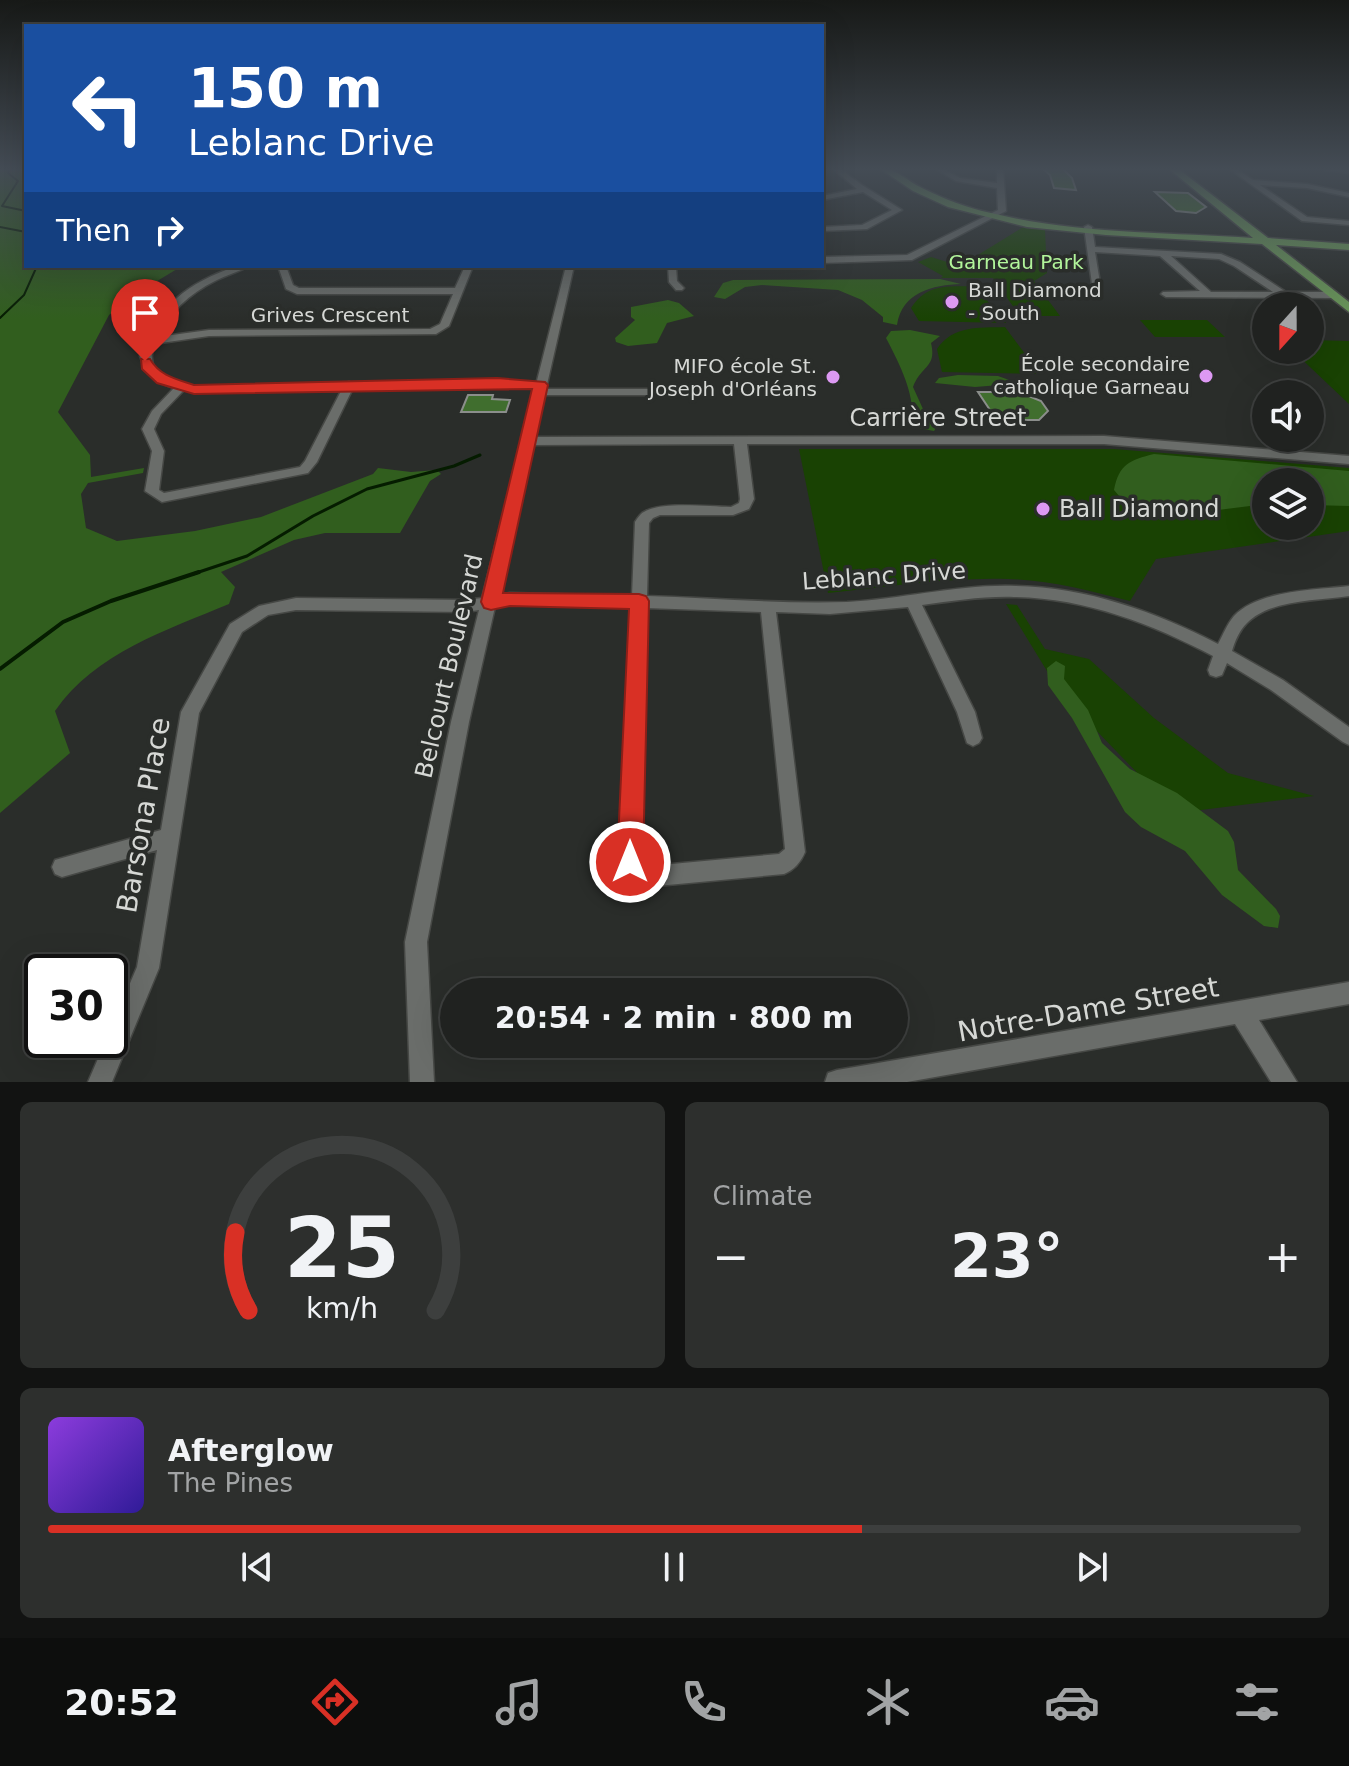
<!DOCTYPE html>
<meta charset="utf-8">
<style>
:root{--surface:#202220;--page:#2d2f2d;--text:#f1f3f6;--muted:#a2a4a5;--line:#3d3f3e;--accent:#d93025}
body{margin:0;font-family:"DejaVu Sans",sans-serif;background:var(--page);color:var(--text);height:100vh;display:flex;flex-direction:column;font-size:30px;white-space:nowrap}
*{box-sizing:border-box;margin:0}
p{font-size:26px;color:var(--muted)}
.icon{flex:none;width:44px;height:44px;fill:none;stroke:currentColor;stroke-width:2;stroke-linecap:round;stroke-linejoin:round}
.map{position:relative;height:1082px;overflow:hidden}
.drawer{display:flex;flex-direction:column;gap:20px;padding:20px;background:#121312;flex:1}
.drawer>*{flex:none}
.banner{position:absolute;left:24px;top:24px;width:800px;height:244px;border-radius:0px;box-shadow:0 8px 32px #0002,0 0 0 2px var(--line);background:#1a4fa0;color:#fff;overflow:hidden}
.needle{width:52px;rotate:201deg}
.tools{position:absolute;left:1252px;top:292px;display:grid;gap:16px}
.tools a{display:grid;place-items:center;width:72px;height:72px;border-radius:50%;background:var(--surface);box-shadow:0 8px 32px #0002,0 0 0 2px var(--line);font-size:40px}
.speed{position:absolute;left:24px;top:954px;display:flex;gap:16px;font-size:40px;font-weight:700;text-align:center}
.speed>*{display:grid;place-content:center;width:104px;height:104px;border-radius:50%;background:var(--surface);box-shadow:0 8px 32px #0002,0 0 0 2px var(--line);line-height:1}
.speed .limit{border:4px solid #111;border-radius:12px;background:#fff;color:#111}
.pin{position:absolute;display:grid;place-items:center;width:68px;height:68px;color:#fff;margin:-82px -34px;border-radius:50% 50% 50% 0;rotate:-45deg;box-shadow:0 0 8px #0007}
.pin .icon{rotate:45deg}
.me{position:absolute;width:88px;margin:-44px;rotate:0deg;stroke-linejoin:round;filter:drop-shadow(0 0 6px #0008)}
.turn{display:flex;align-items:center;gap:28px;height:168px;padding:0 32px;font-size:36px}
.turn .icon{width:104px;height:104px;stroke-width:2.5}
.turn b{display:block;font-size:56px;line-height:68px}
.then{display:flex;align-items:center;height:76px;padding:0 32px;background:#0003;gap:16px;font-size:30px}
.big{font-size:60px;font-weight:800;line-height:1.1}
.drawer .card{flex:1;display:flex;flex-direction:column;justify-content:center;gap:12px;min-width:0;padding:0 28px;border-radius:12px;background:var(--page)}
.drawer .dial{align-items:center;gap:0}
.dial svg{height:208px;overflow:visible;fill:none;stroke:var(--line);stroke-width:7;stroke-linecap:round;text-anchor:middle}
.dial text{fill:var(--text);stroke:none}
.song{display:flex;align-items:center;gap:24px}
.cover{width:96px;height:96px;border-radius:12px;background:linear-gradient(135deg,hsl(270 70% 55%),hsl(250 70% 35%))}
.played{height:8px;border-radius:4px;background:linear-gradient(90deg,var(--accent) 65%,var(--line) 65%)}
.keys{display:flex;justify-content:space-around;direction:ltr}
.heat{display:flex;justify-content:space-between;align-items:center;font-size:44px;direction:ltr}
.drawer .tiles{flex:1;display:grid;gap:20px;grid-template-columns:1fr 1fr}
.card:last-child{grid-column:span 2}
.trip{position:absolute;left:440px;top:978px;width:468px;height:80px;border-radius:40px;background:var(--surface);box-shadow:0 8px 32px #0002,0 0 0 2px var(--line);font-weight:800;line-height:80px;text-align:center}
.tab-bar{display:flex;height:128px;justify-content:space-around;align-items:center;background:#0d0e0d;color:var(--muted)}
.tab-bar .icon{width:56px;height:56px}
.tab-bar .current{color:var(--accent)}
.tab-bar b{font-size:36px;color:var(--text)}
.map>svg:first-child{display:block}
.green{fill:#194203;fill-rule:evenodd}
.forest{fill:#315e1e}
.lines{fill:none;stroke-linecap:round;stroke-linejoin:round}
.stream-far2{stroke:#051c00;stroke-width:2}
.stream-far1{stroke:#051c00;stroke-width:3}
.stream{stroke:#051c00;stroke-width:4}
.building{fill:#406e2e;stroke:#8b8e8b;stroke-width:2}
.minor-casing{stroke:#464845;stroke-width:3}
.major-casing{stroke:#464845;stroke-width:3}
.minor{fill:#6a6d6a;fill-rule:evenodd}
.major{fill:#699658;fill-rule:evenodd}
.route{fill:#d93025;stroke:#8d1f18;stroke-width:2}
.poi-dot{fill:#dd99f3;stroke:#2a2d2a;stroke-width:3}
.labels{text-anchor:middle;stroke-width:7;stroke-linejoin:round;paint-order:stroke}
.far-park-label{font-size:20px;fill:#b2f59b;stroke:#2a2d2a}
.far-poi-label{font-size:20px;fill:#d6d8d5;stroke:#2a2d2a;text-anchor:end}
.far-street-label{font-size:20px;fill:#d6d8d5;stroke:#2a2d2a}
.street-label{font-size:24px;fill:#d6d8d5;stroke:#2a2d2a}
.poi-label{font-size:24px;fill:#d6d8d5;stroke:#2a2d2a;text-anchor:start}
.near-street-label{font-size:28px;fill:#d6d8d5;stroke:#2a2d2a}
</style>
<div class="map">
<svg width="1349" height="1082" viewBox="0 0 1349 1082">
<rect width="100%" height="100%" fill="#2a2d2a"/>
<!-- green -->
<path class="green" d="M 1025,226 L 1045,230 L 1047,273 L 1034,281 L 1060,316 L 1020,316 L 993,278 L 941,278 L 943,276 L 918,262 L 931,257 L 960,266 Z
M 975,286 L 1006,323 L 919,321 L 911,308 C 927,283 947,287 975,286 Z
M 1140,320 L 1207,320 L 1225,337 L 1155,337 Z
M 1005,327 L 1040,374 L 942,372 L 937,349 C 953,325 979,328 1005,327 Z
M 1310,340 L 1349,341 L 1349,404 L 1292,350 L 1310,350 Z
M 799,449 L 1114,449 L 1349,468 L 1349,531 L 1156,559 L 1130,601 C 1090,591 1050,580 1008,579 C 948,577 888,587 828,593 ZM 1266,482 L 1310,482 L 1310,526 L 1266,526 Z
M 1006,604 L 1017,605 L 1045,649 L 1089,659 L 1154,718 L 1228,773 L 1314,796 L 1176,813 L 1061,694 Z"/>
<!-- forest -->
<path class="forest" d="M 0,168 L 26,168 L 26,266 L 182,266 L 139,292 L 109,315 L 58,412 L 90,455 L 91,477 L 144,468 L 143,473 L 88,483 L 81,494 L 86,528 L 117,541 L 195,531 L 261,517 L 373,474 L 378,468 L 411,472 L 437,470 L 441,474 L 430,481 L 400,533 L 325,533 L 294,540 L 221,572 L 235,587 L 229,604 C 167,630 95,653 55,711 L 70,753 L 0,813 Z
M 940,279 L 961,284 C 933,285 902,292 897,325 L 883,322 L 883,317 L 862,300 L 838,290 L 762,285 L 745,287 L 725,299 L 714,297 L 723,283 L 733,280 Z
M 668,300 L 679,303 L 694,316 L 667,323 L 657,343 L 628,346 L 616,342 L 615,338 L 635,320 L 631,317 L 631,307 Z
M 910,330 L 940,336 L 931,343 C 937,368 921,365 913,387 L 928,420 L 938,425 L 934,431 L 918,428 L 912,420 C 915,393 898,361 886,338 L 891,331 Z
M 958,375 L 998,376 L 1012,381 L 1012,384 L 975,387 L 935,383 L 939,378 Z
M 1154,454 L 1349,471 L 1349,506 L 1310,505 L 1310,482 L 1266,482 L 1266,504 L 1210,511 L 1126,504 L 1114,490 C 1119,464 1130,460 1154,454 Z
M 1056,661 L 1065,666 L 1064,679 L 1088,710 L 1102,743 L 1130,769 L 1177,793 L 1228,831 L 1234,842 L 1238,870 L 1276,909 L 1280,916 L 1278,928 L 1264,926 L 1222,895 L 1185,851 L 1141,827 L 1125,812 L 1072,718 L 1048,685 L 1047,668 Z"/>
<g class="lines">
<!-- stream-far2 -->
<path class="stream-far2" d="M 10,168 L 8,173 L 18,181 L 2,206 L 26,211
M 0,227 L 26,232
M 0,318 L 24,295 L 37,266"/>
<!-- stream-far1 -->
<path class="stream-far1" d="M 193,574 L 247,556 L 313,516 L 367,489 L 454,466 L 480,455"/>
<!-- stream -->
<path class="stream" d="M 0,669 L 63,622 L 111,601 L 199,572"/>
</g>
<!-- building -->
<path class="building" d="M 1042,168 L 1062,168 L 1072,178 L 1076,190 L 1054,188 L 1050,175 Z
M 1155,192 L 1188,193 L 1206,207 L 1196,213 L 1176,211 Z
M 994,389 L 1023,389 L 1026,395 L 1041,401 L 1048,411 L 1039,420 L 1020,420 L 1002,413 L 992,413 L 978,392 L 996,392 Z
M 468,395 L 493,395 L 492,399 L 510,400 L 506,412 L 461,412 Z"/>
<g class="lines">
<defs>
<path id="minor" d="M 832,168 L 839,168 L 862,185 L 902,210 L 867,229 L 822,231 L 822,227 L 862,225 L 892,210 L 863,192 L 822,200 L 822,196 L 857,189 Z
M 934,168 L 941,168 L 960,178 L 997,183 L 997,168 L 1003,168 L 1006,211 L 912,260 L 822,263 L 822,257 L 907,255 L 998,210 L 997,188 L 956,181 Z
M 1228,168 L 1235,168 L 1253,180 L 1307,184 L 1349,193 L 1349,197 L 1307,188 L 1260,185 L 1307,217 L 1349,221 L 1349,225 L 1302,221 Z
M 1322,168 L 1349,169 L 1349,173 L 1325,170 Z
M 1088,225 L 1092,227 L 1095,247 L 1221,254 L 1240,262 L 1286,292 L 1333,292 L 1338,295 L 1333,298 L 1166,297 L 1161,294 L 1163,292 L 1200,291 L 1160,256 L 1095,252 L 1101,289 L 1093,291 L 1084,227 ZM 1171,256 L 1219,259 L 1234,266 L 1273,292 L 1211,292 Z
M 237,266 L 249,266 C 239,272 226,275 215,281 C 189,294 170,312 157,337 L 209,330 L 430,329 L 440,324 L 453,294 L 297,294 L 286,289 L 278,266 L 286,266 L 293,285 L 299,288 L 455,288 L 465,266 L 473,266 L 449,326 L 436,334 L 209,336 L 154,344 C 144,375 169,381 194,386 L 344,384 L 349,382 L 354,384 L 530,382 L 535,385 L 530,388 L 352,390 L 317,462 L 308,473 L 162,502 L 145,491 L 152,451 L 142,429 L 152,411 L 174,388 C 155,382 146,375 140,356 C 157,306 187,283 237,266 ZM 184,390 L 194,392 L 341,391 L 305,461 L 300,467 L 164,493 L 159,490 L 164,451 L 154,429 L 161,414 Z
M 566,266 L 574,266 L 546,389 L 652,389 L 658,392 L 652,395 L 544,395 L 535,437 L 1104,436 L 1349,456 L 1349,464 L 1104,444 L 747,444 L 754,499 L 749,509 L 733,515 L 660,515 L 653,518 L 649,523 L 647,596 C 713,598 780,604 847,602 C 904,599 958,584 1016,586 C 1086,587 1156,612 1218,644 C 1223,635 1227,624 1234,616 C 1258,590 1316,590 1349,586 L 1349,596 C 1317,601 1271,599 1247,623 C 1239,631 1235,641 1232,651 L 1283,680 L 1349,727 L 1349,745 L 1343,742 L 1271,690 L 1230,665 L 1227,663 L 1222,675 L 1216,677 L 1210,675 L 1208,670 L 1213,656 C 1152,624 1085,598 1014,597 C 984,596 953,601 922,605 L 975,712 L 982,738 L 979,743 L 973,746 L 967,743 L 957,712 L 908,607 L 830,614 L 776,612 L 805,852 C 801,862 794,870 784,874 L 646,887 C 631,881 620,868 619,852 L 631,607 L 510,605 L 495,607 L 469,722 L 427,942 L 434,1082 L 410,1082 L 405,942 L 451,722 L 479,610 L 466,612 L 296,610 L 268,615 L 242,632 L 199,713 L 159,968 L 112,1082 L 88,1082 L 106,1040 L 110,1040 L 110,1030 L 137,967 L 157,850 L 62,877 L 55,874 L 52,867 L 55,860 L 161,830 L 181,712 L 230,624 L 259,606 L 296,598 L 466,600 L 482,598 ZM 734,444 L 740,499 L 739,503 L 731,507 C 710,507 661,501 644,512 C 641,513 637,519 635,522 L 632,596 L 510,593 L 498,595 L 533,445 ZM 646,608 L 761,612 L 785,849 L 779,854 L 650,866 L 640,857 Z
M 668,266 L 676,266 L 677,281 L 684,288 L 682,290 L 676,290 L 669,282 Z
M 1349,982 L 1349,1004 L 1259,1020 L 1297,1082 L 1271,1082 L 1235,1024 L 907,1082 L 825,1082 L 828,1073 L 837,1070 Z"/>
<path id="major" d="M 879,168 C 896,168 907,181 922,188 C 944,199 967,208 991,213 C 1076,234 1167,232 1253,238 L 1168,168 L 1177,168 L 1268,238 L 1349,244 L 1349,250 L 1276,245 L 1349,302 L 1349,312 L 1262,244 L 1106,235 L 1027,227 L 948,207 L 913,191 Z"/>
</defs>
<!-- minor casing -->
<use href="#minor" class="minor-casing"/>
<!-- major casing -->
<use href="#major" class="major-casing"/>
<!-- minor -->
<use href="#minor" class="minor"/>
<!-- major -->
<use href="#major" class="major"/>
</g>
<!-- sky -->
<linearGradient id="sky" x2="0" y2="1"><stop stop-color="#171917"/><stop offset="0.53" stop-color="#444c55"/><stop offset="1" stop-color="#444c55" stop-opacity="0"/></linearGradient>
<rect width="1349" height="319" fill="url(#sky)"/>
<!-- route -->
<path class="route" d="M 141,359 L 150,359 C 160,376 176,379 194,385 L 497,378 L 545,382 L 548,385 L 503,593 L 639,594 L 646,596 L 649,601 L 643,862 L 640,872 L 630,875 L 621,872 L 617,862 L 629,609 L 510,606 L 491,610 L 484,608 L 481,602 L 532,389 L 194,394 L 157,383 L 142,369 Z"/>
<!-- markers -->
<g class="poi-dot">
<circle cx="952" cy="302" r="8"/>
<circle cx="1206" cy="376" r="8"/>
<circle cx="833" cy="377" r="8"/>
<circle cx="1043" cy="509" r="8"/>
</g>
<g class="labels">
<!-- far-park labels -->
<g class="far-park-label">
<text x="1016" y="269">Garneau Park</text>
</g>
<!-- far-poi labels -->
<g class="far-poi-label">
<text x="968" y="297" text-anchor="start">Ball Diamond<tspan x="968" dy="23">- South</tspan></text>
<text x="1190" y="371">École secondaire<tspan x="1190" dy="23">catholique Garneau</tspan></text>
<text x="817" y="373">MIFO école St.<tspan x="817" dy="23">Joseph d'Orléans</tspan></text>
</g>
<!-- far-street labels -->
<g class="far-street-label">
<text x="330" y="322">Grives Crescent</text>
</g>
<!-- street labels -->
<g class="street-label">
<text x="938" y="426">Carrière Street</text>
<text transform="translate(884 576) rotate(-4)" y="8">Leblanc Drive</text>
<text transform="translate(449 666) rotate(-77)" y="8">Belcourt Boulevard</text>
</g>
<!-- poi labels -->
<g class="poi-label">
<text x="1059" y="517">Ball Diamond</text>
</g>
<!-- near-street labels -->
<g class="near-street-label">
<text transform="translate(143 815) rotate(-80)" y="10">Barsona Place</text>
<text transform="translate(1088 1009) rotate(-10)" y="10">Notre-Dame Street</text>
</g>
</g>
</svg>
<div class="tools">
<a><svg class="needle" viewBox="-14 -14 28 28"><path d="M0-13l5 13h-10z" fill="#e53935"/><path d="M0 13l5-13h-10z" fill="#a2a4a5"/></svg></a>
<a><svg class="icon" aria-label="sound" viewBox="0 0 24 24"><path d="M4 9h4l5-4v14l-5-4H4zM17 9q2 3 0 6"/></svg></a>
<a><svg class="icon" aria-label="layers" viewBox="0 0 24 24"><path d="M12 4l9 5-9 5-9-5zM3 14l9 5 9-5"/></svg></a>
</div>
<div class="speed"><div class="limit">30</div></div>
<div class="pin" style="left:145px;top:361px;background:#d93025"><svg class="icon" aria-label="arrive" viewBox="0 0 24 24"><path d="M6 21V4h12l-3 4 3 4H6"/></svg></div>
<svg class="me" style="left:630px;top:862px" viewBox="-20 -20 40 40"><circle r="17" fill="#d93025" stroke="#fff" stroke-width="3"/><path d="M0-11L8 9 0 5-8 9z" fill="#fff"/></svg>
<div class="trip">20:54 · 2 min · 800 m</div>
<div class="banner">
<div class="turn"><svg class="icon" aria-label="left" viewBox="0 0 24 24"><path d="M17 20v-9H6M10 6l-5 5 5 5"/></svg><div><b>150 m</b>Leblanc Drive</div></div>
<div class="then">Then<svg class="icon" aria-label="right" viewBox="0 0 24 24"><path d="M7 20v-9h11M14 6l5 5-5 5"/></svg></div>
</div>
</div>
<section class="drawer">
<div class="tiles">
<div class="card dial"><svg viewBox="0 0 100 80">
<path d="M14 69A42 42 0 1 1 86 69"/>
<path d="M14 69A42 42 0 0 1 9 39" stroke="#d93025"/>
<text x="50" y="56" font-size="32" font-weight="700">25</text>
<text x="50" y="72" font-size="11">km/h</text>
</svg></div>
<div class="card"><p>Climate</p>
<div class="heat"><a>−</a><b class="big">23°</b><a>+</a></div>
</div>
<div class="card">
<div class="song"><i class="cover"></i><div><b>Afterglow</b><p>The Pines</p></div></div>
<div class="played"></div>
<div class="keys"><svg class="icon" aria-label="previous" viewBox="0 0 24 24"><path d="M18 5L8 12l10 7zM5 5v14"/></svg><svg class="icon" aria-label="pause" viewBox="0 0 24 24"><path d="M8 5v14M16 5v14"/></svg><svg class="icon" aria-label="next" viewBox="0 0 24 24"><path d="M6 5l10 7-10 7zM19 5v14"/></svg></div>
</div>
</div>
</section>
<nav class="tab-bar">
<b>20:52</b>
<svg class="icon current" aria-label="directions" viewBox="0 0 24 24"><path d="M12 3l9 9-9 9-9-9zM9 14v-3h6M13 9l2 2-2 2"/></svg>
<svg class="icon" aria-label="music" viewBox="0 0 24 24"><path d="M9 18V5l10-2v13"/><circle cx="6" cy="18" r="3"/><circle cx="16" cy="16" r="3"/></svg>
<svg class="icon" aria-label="phone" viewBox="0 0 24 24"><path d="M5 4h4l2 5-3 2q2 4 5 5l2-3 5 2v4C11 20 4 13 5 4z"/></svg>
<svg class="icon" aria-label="climate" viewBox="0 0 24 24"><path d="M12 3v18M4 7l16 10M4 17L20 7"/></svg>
<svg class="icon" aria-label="car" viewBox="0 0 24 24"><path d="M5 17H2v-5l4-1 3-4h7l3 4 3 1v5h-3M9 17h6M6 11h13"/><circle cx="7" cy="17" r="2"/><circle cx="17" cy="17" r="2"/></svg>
<svg class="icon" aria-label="filters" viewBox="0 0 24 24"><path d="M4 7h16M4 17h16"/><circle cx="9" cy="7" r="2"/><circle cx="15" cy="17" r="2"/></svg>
</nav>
